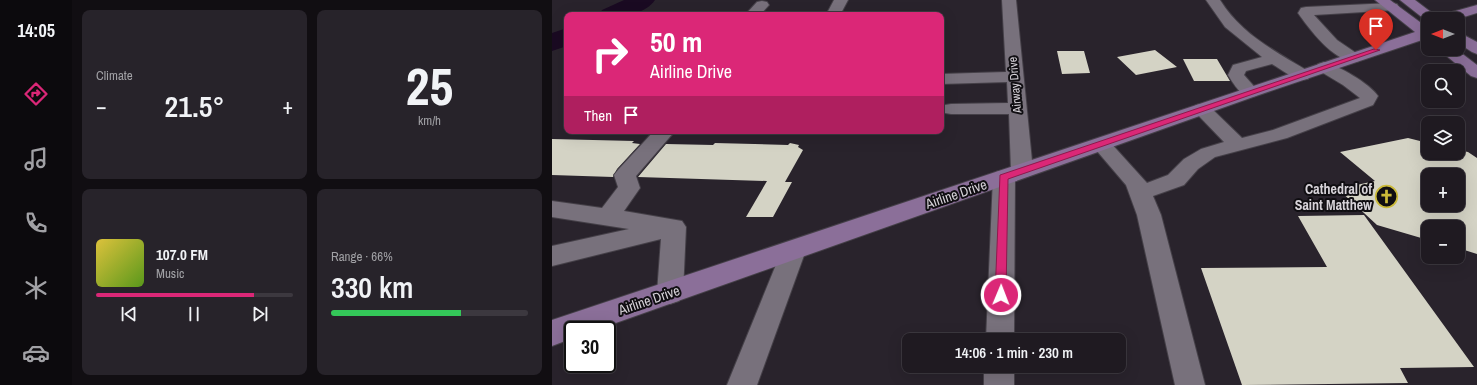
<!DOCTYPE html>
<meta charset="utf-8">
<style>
:root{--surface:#1f1a21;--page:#27232a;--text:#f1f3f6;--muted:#a1a1a5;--line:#3c383f;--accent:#db2777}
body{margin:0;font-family:"Archivo Narrow",sans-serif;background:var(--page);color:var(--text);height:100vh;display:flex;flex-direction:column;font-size:15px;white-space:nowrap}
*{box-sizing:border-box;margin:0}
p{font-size:13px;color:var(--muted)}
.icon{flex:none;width:22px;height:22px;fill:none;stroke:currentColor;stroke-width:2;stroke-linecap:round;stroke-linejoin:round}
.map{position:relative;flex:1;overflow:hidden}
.panel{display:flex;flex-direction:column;gap:10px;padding:10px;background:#110e12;width:480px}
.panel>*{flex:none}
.guide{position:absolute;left:12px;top:12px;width:380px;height:122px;border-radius:8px;box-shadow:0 4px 16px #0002,0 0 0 1px var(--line);background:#db2777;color:#fff;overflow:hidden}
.needle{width:26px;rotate:270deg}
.buttons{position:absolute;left:869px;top:12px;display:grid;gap:8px}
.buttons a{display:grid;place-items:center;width:44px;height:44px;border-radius:8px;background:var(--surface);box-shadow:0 4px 16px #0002,0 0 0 1px var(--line);font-size:20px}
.speed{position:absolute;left:12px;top:321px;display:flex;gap:8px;font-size:20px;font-weight:700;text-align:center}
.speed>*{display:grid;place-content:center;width:52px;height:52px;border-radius:50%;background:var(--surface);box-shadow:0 4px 16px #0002,0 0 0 1px var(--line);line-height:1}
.speed .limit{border:2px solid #111;border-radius:6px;background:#fff;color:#111}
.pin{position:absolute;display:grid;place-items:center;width:34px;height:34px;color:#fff;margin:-41px -17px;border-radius:50% 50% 50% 0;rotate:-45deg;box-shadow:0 0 4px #0007}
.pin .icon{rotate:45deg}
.me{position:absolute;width:44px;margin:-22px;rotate:1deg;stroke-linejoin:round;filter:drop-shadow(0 0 3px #0008)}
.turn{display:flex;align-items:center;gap:14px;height:84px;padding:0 20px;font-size:18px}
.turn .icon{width:52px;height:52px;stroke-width:2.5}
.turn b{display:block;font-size:28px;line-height:34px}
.then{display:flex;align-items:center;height:38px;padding:0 20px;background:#0003;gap:8px;font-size:15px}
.big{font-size:30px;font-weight:600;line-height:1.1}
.panel .widget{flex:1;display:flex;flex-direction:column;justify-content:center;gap:6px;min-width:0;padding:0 14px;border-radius:8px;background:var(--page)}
.panel .dial{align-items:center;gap:0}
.dial b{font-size:52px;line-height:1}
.song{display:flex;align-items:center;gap:12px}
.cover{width:48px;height:48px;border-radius:6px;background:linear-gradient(135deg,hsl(50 70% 55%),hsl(90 70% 35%))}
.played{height:4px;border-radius:2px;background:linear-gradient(90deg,var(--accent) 80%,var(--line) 80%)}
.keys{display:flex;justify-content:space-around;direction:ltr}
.heat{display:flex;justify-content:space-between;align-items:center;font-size:22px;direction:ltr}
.charge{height:6px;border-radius:3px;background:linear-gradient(90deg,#34c759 66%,var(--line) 0)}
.panel .tiles{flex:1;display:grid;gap:10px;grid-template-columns:repeat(2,1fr)}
.trip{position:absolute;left:350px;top:333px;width:224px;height:40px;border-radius:8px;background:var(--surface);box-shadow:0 4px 16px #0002,0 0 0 1px var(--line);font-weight:600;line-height:40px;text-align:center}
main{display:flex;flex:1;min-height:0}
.dock{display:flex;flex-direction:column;width:72px;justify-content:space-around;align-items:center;background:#0c0a0d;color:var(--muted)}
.dock .icon{width:28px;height:28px}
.dock .on{color:var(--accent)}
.dock b{font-size:18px;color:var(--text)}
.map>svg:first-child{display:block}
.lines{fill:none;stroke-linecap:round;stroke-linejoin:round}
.river{fill:#1a0a22;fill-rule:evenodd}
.building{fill:#d4d3c5;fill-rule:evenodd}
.minor-casing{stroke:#454048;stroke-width:2}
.major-casing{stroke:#454048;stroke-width:2}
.minor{fill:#78717c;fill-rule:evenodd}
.major{fill:#8b6f99;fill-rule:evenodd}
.route{fill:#db2777;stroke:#8e194d}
.labels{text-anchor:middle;stroke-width:4;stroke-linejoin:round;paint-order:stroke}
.far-street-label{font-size:12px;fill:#d7d3d9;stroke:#100e12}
.poi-label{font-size:14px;font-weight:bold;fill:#d7d3d9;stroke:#100e12;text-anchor:end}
.street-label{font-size:14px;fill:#d7d3d9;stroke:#100e12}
</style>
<main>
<nav class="dock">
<b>14:05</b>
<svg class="icon on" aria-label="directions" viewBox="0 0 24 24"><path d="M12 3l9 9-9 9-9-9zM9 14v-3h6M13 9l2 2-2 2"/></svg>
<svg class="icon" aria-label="music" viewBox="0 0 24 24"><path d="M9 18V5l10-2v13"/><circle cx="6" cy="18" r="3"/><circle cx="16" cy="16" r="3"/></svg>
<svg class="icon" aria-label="phone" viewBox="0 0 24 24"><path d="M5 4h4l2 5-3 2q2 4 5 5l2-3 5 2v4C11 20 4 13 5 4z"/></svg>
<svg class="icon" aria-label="climate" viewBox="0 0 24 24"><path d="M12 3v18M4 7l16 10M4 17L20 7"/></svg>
<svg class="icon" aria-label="car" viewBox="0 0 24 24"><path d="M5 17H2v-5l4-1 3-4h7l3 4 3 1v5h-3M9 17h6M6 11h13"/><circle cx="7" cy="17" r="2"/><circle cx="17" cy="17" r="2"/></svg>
</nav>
<section class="panel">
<div class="tiles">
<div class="widget"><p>Climate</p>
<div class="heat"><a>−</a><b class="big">21.5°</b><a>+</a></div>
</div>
<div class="widget dial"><b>25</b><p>km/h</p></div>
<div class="widget">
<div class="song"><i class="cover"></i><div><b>107.0 FM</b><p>Music</p></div></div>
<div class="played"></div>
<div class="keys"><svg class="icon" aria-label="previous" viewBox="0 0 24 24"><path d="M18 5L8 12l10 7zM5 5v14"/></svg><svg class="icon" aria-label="pause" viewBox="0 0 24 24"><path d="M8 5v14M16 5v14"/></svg><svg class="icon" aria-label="next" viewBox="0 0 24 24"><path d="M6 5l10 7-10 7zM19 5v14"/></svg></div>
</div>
<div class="widget"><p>Range · 66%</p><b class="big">330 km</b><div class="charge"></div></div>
</div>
</section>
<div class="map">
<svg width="925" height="385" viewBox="0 0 925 385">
<rect width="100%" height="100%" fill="#29232c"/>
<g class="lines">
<!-- river -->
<path class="river" d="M 72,0 L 103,0 C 90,18 66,15 47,15 L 50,10 Z
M 15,28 L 15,46 L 0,51 L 0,33 Z"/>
</g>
<!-- building -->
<path class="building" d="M 603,50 L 625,67 L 584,75 L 565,57 Z
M 505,51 L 532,51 L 538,73 L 510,74 Z
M 631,59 L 665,59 L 678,81 L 642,81 Z
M 856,138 L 876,143 L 876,153 L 906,153 L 906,150 L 916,152 L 925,158 L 925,254 L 906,248 L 906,227 L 876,227 L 876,240 L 825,225 L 786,189 L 823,181 L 788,152 ZM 876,175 L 906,175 L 906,205 L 876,205 Z
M 0,139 L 82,141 L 80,143 L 88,144 L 65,169 L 61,177 L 0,175 Z
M 163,143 L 236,145 L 238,143 L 247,145 L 246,147 L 251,150 L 233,182 L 240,182 L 221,217 L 194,217 L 215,181 L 86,177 L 114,144 L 161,145 Z
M 812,215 L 922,367 L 848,368 L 856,383 L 690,385 L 649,268 L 775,267 L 746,216 Z"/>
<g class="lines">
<defs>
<path id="minor" d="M 282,0 L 296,0 L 288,15 L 274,15 Z
M 450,0 L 464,0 L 481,171 L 477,176 L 470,178 L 463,176 L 459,171 L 457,114 L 399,114 L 393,113 L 390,109 L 393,105 L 399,104 L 456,103 L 455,82 L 389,84 L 389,74 L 454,72 Z
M 654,0 L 668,0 C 689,34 723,51 756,71 L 758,75 L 756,79 C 743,82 731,70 720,64 L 694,71 L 692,75 L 707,92 L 704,96 C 690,99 683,86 676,75 L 681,65 L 710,57 L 673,27 Z
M 210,1 L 215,2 L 217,5 L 208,15 L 193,15 L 205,2 Z
M 840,3 L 845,4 L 847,7 L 845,10 L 762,15 L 785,40 L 807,55 L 809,58 L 807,61 C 786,67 757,29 746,13 L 749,8 L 754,7 Z
M 772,62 C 787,66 817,83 826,96 L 821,105 L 735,138 L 663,157 L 646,169 L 632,185 L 601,196 L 609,215 L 653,385 L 623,385 L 585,215 L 574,185 L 539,144 L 542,140 L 549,138 L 556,140 L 595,183 L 616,175 L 632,159 L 649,149 L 672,142 L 644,113 L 641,109 L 644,105 L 650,104 L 656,105 L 690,138 L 721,130 L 808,98 L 791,85 L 766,70 L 764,67 L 766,64 Z
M 102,131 L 123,131 L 84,176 L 88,188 L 72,211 L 130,221 L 134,227 L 131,293 L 127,301 L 118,304 L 109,301 L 105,293 L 109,239 L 0,266 L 0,246 L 77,229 L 0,217 L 0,201 L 50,208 L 66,187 L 62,175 L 66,170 Z
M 452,170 L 460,172 L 463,177 L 462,340 L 434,340 L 441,177 L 444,172 Z
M 242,241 L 251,243 L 254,250 L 205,385 L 175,385 L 230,250 L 233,243 Z
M 432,366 L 462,366 L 462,385 L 432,385 Z"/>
<path id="major" d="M 823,0 L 838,0 L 876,28 L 876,39 L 873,39 L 704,96 L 44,330 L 21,330 L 21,338 L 0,346 L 0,320 L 863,32 Z
M 848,0 L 863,0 L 888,19 L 876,19 L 876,22 Z
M 925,5 L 925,13 L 912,17 L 911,22 L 906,23 L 906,19 L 899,19 L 898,15 L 900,12 Z
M 906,32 L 925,42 L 925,54 L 920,52 L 906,43 Z
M 886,49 L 904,49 L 925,65 L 925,78 L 919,76 Z"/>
</defs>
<!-- minor casing -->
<use href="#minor" class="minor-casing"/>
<!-- major casing -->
<use href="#major" class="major-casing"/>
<!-- minor -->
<use href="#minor" class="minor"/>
<!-- major -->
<use href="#major" class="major"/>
</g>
<!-- route -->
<path class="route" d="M 822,49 L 828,50 L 456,179 L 454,295 L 453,298 L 445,298 L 443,295 L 448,175 Z"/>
<!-- icons -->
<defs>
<symbol id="church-ring" viewBox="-11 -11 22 22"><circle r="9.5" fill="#100e12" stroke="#cbba39" stroke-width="1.5"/><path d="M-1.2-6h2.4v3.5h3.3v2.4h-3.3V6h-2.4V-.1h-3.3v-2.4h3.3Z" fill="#cbba39"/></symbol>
</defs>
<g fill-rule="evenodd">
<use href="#church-ring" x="822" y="184" width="25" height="25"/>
</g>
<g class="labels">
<!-- far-street labels -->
<g class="far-street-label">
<text transform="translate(463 85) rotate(-95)" y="4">Airway Drive</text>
</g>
<!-- poi labels -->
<g class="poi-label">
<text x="820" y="194">Cathedral of<tspan x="820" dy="16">Saint Matthew</tspan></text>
</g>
<!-- street labels -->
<g class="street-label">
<text transform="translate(404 194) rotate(-19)" y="5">Airline Drive</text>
<text transform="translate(97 300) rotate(-19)" y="5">Airline Drive</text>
</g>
</g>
</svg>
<div class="buttons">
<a><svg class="needle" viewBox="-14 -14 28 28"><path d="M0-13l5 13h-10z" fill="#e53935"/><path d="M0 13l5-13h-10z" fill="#a1a1a5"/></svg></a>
<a><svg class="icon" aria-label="search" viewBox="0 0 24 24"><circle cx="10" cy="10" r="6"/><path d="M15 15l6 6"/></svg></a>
<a><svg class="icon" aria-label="layers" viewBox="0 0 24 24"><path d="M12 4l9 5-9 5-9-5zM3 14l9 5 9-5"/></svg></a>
<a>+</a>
<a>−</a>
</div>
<div class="speed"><div class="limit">30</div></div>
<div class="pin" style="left:824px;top:50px;background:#d93025"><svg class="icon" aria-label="arrive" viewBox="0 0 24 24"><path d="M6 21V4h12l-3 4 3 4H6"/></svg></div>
<svg class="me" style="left:449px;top:295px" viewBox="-20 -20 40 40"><circle r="17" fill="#db2777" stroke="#fff" stroke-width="3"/><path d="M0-11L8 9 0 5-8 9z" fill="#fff"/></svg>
<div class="trip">14:06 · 1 min · 230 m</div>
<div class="guide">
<div class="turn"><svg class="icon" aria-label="right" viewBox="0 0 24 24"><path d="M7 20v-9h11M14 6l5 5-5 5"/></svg><div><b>50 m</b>Airline Drive</div></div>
<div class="then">Then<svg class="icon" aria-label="arrive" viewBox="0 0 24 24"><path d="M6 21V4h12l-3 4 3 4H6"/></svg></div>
</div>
</div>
</main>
